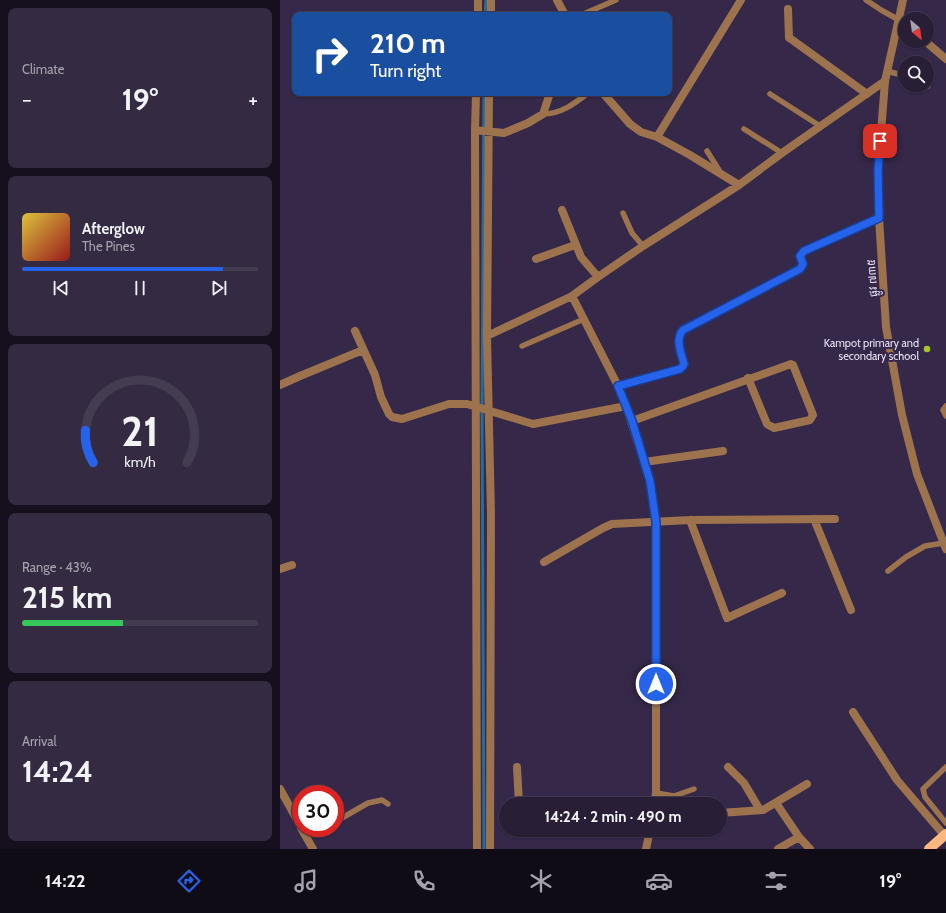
<!DOCTYPE html>
<meta charset="utf-8">
<style>
:root{--surface:#281e36;--page:#342b42;--text:#f1f3f6;--muted:#a5a2ad;--line:#443c51;--accent:#2563eb}
body{margin:0;font-family:Cabin,"Noto Sans Khmer",sans-serif;background:var(--page);color:var(--text);height:100vh;display:flex;flex-direction:column;font-size:15px;white-space:nowrap}
*{box-sizing:border-box;margin:0}
p{font-size:13px;color:var(--muted)}
.icon{flex:none;width:22px;height:22px;fill:none;stroke:currentColor;stroke-width:2;stroke-linecap:round;stroke-linejoin:round}
.map{position:relative;flex:1;overflow:hidden}
.details{display:flex;flex-direction:column;gap:8px;padding:8px;background:#16101e;width:280px}
.details>*{flex:none}
.banner{position:absolute;left:12px;top:12px;width:380px;height:84px;border-radius:8px;box-shadow:0 1px 3px #0004,0 0 0 1px var(--line);background:#1a4fa0;color:#fff;overflow:hidden}
.needle{width:26px;rotate:151deg}
.controls{position:absolute;left:618px;top:12px;display:grid;gap:8px}
.controls a{display:grid;place-items:center;width:36px;height:36px;border-radius:50%;background:var(--surface);box-shadow:0 1px 3px #0004,0 0 0 1px var(--line);font-size:20px}
.speed{position:absolute;left:12px;top:785px;display:flex;gap:8px;font-size:20px;font-weight:700;text-align:center}
.speed>*{display:grid;place-content:center;width:52px;height:52px;border-radius:50%;background:var(--surface);box-shadow:0 1px 3px #0004,0 0 0 1px var(--line);line-height:1}
.speed .limit{border:6px solid #d22;background:#fff;color:#111}
.pin{position:absolute;display:grid;place-items:center;width:34px;height:34px;color:#fff;margin:-17px;border-radius:8px;box-shadow:0 2px 6px #0006}
.me{position:absolute;width:44px;margin:-22px;rotate:0deg;stroke-linejoin:round;filter:drop-shadow(0 0 3px #0008)}
.turn{display:flex;align-items:center;gap:14px;height:84px;padding:0 12px;font-size:18px}
.turn .icon{width:52px;height:52px;stroke-width:2.5}
.turn b{display:block;font-size:28px;line-height:34px}
.big{font-size:30px;font-weight:800;line-height:1.1}
.details .widget{flex:1;display:flex;flex-direction:column;justify-content:center;gap:6px;min-width:0;padding:0 14px;border-radius:8px;background:var(--page)}
.details .dial{align-items:center;gap:0}
.dial svg{height:104px;overflow:visible;fill:none;stroke:var(--line);stroke-width:7;stroke-linecap:round;text-anchor:middle}
.dial text{fill:var(--text);stroke:none}
.song{display:flex;align-items:center;gap:12px}
.cover{width:48px;height:48px;border-radius:6px;background:linear-gradient(135deg,hsl(50 70% 55%),hsl(0 70% 35%))}
.played{height:4px;border-radius:2px;background:linear-gradient(90deg,var(--accent) 85%,var(--line) 85%)}
.keys{display:flex;justify-content:space-around;direction:ltr}
.heat{display:flex;justify-content:space-between;align-items:center;font-size:22px;direction:ltr}
.charge{height:6px;border-radius:3px;background:linear-gradient(90deg,#34c759 43%,var(--line) 0)}
.trip{position:absolute;left:219px;top:797px;width:228px;height:40px;border-radius:20px;background:var(--surface);box-shadow:0 1px 3px #0004,0 0 0 1px var(--line);font-weight:800;line-height:40px;text-align:center}
.dock{display:flex;height:64px;justify-content:space-around;align-items:center;background:#100c16;color:var(--muted)}
.dock .icon{width:28px;height:28px}
.dock .active{color:var(--accent)}
.dock b{font-size:18px;color:var(--text)}
main{display:flex;flex:1;min-height:0}
.map>svg:first-child{display:block}
.lines{fill:none;stroke-linecap:round;stroke-linejoin:round}
.stream{stroke:#286c99;stroke-width:3}
.service{stroke:#9d734e;stroke-width:5.5}
.minor{stroke:#9d734e;stroke-width:8}
.tertiary{stroke:#9d734e;stroke-width:8}
.primary{stroke:#ffb97d;stroke-width:10}
.route-casing{stroke:#184099;stroke-width:10}
.route{stroke:#2563eb;stroke-width:7}
.poi-dot{fill:#a6c821;stroke:#352848;stroke-width:1.5}
.labels{text-anchor:middle;stroke-width:4;stroke-linejoin:round;paint-order:stroke}
.street-label{font-size:11px;fill:#eae3f8;stroke:#352848}
.poi-label{font-size:11px;fill:#eae3f8;stroke:#352848;text-anchor:end}
</style>
<main>
<section class="details">
<div class="widget"><p>Climate</p>
<div class="heat"><a>−</a><b class="big">19°</b><a>+</a></div>
</div>
<div class="widget">
<div class="song"><i class="cover"></i><div><b>Afterglow</b><p>The Pines</p></div></div>
<div class="played"></div>
<div class="keys"><svg class="icon" aria-label="previous" viewBox="0 0 24 24"><path d="M18 5L8 12l10 7zM5 5v14"/></svg><svg class="icon" aria-label="pause" viewBox="0 0 24 24"><path d="M8 5v14M16 5v14"/></svg><svg class="icon" aria-label="next" viewBox="0 0 24 24"><path d="M6 5l10 7-10 7zM19 5v14"/></svg></div>
</div>
<div class="widget dial"><svg viewBox="0 0 100 80">
<path d="M14 69A42 42 0 1 1 86 69"/>
<path d="M14 69A42 42 0 0 1 8 44" stroke="#2563eb"/>
<text x="50" y="56" font-size="32" font-weight="700">21</text>
<text x="50" y="72" font-size="11">km/h</text>
</svg></div>
<div class="widget"><p>Range · 43%</p><b class="big">215 km</b><div class="charge"></div></div>
<div class="widget"><p>Arrival</p><b class="big">14:24</b></div>
</section>
<div class="map">
<svg width="666" height="849" viewBox="0 0 666 849">
<rect width="100%" height="100%" fill="#352848"/>
<g class="lines">
<!-- stream -->
<path class="stream" d="M 205,15 L 206,0
M 204,93 L 202,408 L 204,849"/>
<!-- service -->
<path class="service" d="M 586,0 L 601,10 L 619,20
M 301,15 L 336,0
M 607,71 L 625,76
M 646,85 L 648,86
M 490,94 L 540,126
M 263,114 C 281,114 294,104 308,93
M 464,129 L 502,153
M 427,151 L 439,170 L 439,173
M 343,213 L 352,233 L 363,246
M 242,346 L 304,319
M 338,386 L 400,369 L 403,366 L 403,364 C 401,353 395,339 403,330 L 519,269 L 523,264 L 520,256 L 524,251 L 599,218
M 666,406 L 663,410 L 666,416
M 608,571 L 626,557 L 645,546 L 664,543
M 666,767 L 643,789 L 645,797 L 666,823
M 376,793 L 394,796 L 414,789
M 55,822 L 88,803 L 102,800 L 108,804
M 26,836 L 43,828"/>
<!-- minor -->
<path class="minor" d="M 277,0 L 285,15
M 508,9 L 509,38 L 511,39 L 587,94
M 198,15 L 198,0
M 211,15 L 211,0
M 196,93 L 195,130 L 197,849
M 209,93 L 207,336 L 292,296
M 323,93 L 350,124 L 361,132 L 377,137 L 410,155 L 459,185
M 195,130 L 224,133 L 248,123 L 263,114 L 270,93
M 377,137 L 461,0
M 282,210 L 301,257 L 318,277
M 256,259 L 295,245
M 75,331 L 95,375 L 101,397 L 109,414 L 112,417 L 122,419 L 169,404 L 187,404 L 253,424 L 346,406
M 207,336 L 211,514 L 210,849
M 0,385 L 20,376 L 83,350
M 352,421 L 511,364 L 513,365 L 533,415 L 530,420 L 494,428 L 487,424 L 468,378
M 364,462 L 443,451
M 534,519 L 571,610
M 410,520 L 447,618 L 502,593
M 264,562 L 323,528 L 332,524 L 410,520 L 555,519
M 0,569 L 12,565
M 573,712 L 617,780 L 664,835
M 237,767 L 239,804
M 448,767 L 464,783 L 480,810
M 0,789 L 21,827
M 496,803 L 519,837 L 530,849
M 374,804 L 376,793 L 376,522 L 370,481 L 346,406 L 338,386 L 292,296 L 318,277 L 363,246 L 459,185 L 502,153 L 605,81
M 440,813 L 483,810 L 527,784
M 21,828 L 33,849
M 366,849 L 370,830
M 498,849 L 519,837"/>
<!-- tertiary -->
<path class="tertiary" d="M 623,0 L 605,81 L 598,171 L 599,218 L 606,327 L 622,415 L 637,474 L 666,549
M 645,41 L 666,59"/>
<!-- primary -->
<path class="primary" d="M 649,849 L 666,834"/>
</g>
<g class="lines">
<defs>
<path id="route" d="M 376,684 L 376,522 L 370,481 L 352,421 L 338,386 L 400,369 L 403,366 L 404,364 C 401,353 395,339 403,330 L 520,269 L 523,264 L 520,256 L 524,251 L 599,218 L 598,171 L 600,141"/>
</defs>
<!-- route casing -->
<use href="#route" class="route-casing"/>
<!-- route -->
<use href="#route" class="route"/>
</g>
<!-- markers -->
<circle class="poi-dot" cx="647" cy="349" r="4"/>
<g class="labels">
<!-- street labels -->
<g class="street-label">
<text transform="translate(592 278) rotate(-94)" y="4">ផ្លូវ ៧៣៥</text>
</g>
<!-- poi labels -->
<g class="poi-label">
<text x="639" y="347">Kampot primary and<tspan x="639" dy="13">secondary school</tspan></text>
</g>
</g>
</svg>
<div class="controls">
<a><svg class="needle" viewBox="-14 -14 28 28"><path d="M0-13l5 13h-10z" fill="#e53935"/><path d="M0 13l5-13h-10z" fill="#a5a2ad"/></svg></a>
<a><svg class="icon" aria-label="search" viewBox="0 0 24 24"><circle cx="10" cy="10" r="6"/><path d="M15 15l6 6"/></svg></a>
</div>
<div class="speed"><div class="limit">30</div></div>
<div class="pin" style="left:600px;top:141px;background:#d93025"><svg class="icon" aria-label="arrive" viewBox="0 0 24 24"><path d="M6 21V4h12l-3 4 3 4H6"/></svg></div>
<svg class="me" style="left:376px;top:684px" viewBox="-20 -20 40 40"><circle r="17" fill="#2563eb" stroke="#fff" stroke-width="3"/><path d="M0-11L8 9 0 5-8 9z" fill="#fff"/></svg>
<div class="trip">14:24 · 2 min · 490 m</div>
<div class="banner">
<div class="turn"><svg class="icon" aria-label="right" viewBox="0 0 24 24"><path d="M7 20v-9h11M14 6l5 5-5 5"/></svg><div><b>210 m</b>Turn right</div></div>
</div>
</div>
</main>
<nav class="dock">
<b>14:22</b>
<svg class="icon active" aria-label="directions" viewBox="0 0 24 24"><path d="M12 3l9 9-9 9-9-9zM9 14v-3h6M13 9l2 2-2 2"/></svg>
<svg class="icon" aria-label="music" viewBox="0 0 24 24"><path d="M9 18V5l10-2v13"/><circle cx="6" cy="18" r="3"/><circle cx="16" cy="16" r="3"/></svg>
<svg class="icon" aria-label="phone" viewBox="0 0 24 24"><path d="M5 4h4l2 5-3 2q2 4 5 5l2-3 5 2v4C11 20 4 13 5 4z"/></svg>
<svg class="icon" aria-label="climate" viewBox="0 0 24 24"><path d="M12 3v18M4 7l16 10M4 17L20 7"/></svg>
<svg class="icon" aria-label="car" viewBox="0 0 24 24"><path d="M5 17H2v-5l4-1 3-4h7l3 4 3 1v5h-3M9 17h6M6 11h13"/><circle cx="7" cy="17" r="2"/><circle cx="17" cy="17" r="2"/></svg>
<svg class="icon" aria-label="filters" viewBox="0 0 24 24"><path d="M4 7h16M4 17h16"/><circle cx="9" cy="7" r="2"/><circle cx="15" cy="17" r="2"/></svg>
<b>19°</b>
</nav>
